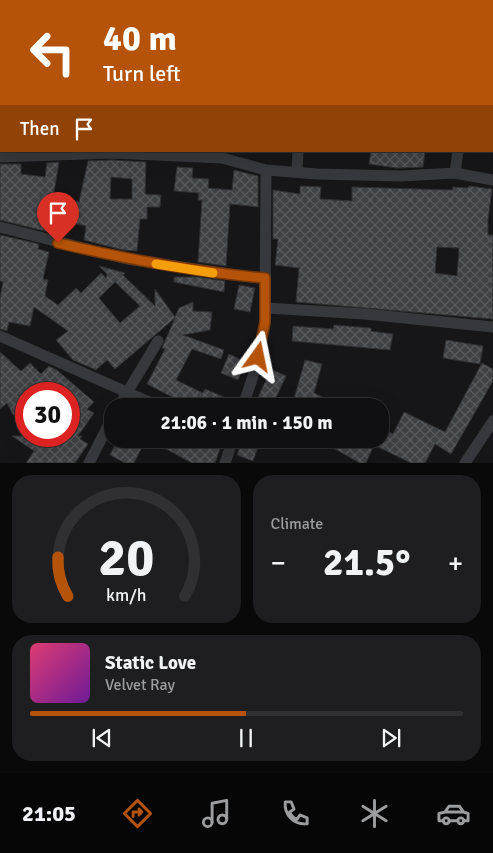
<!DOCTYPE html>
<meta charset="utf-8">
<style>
:root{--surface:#101012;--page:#1e1e20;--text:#f1f3f6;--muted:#9c9d9f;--line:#303032;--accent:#b45309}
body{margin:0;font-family:Signika,sans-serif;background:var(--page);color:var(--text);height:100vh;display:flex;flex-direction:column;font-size:19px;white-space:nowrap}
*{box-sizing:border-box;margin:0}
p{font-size:16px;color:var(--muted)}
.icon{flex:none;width:28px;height:28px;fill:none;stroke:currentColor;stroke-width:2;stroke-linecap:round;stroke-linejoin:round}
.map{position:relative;height:463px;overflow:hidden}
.sheet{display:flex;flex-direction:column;gap:12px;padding:12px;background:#09090a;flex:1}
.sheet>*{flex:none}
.guide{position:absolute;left:0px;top:0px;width:494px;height:152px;box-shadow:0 5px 20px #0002,0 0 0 1px var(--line);background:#b45309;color:#fff;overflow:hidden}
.speed{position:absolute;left:15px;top:382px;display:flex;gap:10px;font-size:25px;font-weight:700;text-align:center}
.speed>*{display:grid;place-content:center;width:65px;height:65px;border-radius:50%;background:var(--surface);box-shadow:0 5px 20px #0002,0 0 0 1px var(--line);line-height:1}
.speed .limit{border:8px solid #d22;background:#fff;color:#111}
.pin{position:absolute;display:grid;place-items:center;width:42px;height:42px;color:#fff;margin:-51px -21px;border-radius:50% 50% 50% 0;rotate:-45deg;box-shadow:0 0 5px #0007}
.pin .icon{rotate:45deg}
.me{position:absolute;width:55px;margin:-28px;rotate:12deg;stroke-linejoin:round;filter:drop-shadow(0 0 4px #0008)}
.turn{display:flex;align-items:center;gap:18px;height:105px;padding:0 20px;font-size:22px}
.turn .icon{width:65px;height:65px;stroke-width:2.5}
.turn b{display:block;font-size:35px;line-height:42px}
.then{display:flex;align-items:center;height:48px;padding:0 20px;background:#0003;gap:10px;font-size:19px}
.big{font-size:38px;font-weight:800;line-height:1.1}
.sheet .card{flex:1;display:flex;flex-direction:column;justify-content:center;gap:8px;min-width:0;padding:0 18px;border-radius:20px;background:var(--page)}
.sheet .dial{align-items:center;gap:0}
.dial svg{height:130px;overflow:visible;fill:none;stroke:var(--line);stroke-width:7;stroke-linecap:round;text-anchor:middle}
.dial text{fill:var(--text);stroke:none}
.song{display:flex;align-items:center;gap:15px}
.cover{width:60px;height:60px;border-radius:8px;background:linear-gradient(135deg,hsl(340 70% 55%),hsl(280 70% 35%))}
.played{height:5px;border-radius:2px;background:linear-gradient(90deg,var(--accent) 50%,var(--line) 50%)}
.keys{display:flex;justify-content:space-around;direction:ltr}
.heat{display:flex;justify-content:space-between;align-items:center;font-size:28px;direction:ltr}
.sheet .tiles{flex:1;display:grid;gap:12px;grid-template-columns:1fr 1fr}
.card:last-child{grid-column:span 2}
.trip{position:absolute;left:104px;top:398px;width:285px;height:50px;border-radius:20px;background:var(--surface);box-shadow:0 5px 20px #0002,0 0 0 1px var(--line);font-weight:800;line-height:50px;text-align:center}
.tabs{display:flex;height:80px;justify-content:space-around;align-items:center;background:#060607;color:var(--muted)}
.tabs .icon{width:35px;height:35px}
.tabs .selected{color:var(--accent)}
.tabs b{font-size:22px;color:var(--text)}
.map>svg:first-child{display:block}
.building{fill:url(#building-cross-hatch);stroke:#303034;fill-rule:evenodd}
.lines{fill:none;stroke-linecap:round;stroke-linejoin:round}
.street{stroke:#37383d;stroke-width:11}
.route-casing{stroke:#753606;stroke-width:12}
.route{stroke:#b45309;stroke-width:9}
.slow{stroke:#f59e0b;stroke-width:9}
</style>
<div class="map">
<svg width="493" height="463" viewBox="0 0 493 463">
<defs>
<pattern id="building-cross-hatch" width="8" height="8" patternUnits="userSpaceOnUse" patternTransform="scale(1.25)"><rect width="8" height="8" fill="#404145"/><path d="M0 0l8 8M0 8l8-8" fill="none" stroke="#595a5e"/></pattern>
</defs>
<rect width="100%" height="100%" fill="#161618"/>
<!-- building -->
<path class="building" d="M 371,151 L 425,152 L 423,167 L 396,168 L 369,164 Z
M 112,160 L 146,162 L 145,194 L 161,195 L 160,207 L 147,207 L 147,219 L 140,219 L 137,251 L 123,250 L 84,240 L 86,226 L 67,222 L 65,236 L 0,220 L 0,164 L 21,164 L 21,174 L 45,177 L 47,163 L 59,162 L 53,198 L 79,202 L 88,161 ZM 111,177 L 132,179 L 132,199 L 110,199 Z
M 177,167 L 193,168 L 192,178 L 209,179 L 208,188 L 232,190 L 234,170 L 258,176 L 258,207 L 230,204 L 226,266 L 198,262 L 202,200 L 198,200 L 199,193 L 174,191 Z
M 300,186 L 321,187 L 320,199 L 352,201 L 352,187 L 452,190 L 453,187 L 468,188 L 469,186 L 492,189 L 488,219 L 488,235 L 493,235 L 493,319 L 296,302 L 299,268 L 275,265 L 278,239 L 273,239 L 273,190 L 300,194 ZM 437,247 L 459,248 L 457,276 L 435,273 Z
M 0,235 L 39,244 L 38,249 L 49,252 L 43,279 L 48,280 L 45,296 L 58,305 L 76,288 L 81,293 L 101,273 L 106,278 L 107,274 L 99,266 L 125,273 L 123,275 L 155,306 L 155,289 L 175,317 L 179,308 L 193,302 L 193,311 L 212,312 L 210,330 L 183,335 L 224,350 L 221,359 L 192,349 L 176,380 L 203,393 L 205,389 L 236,402 L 236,406 L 184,406 L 172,401 L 174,398 L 147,384 L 165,349 L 162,348 L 175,318 L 115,369 L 107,360 L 96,370 L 73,360 L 56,340 L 68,331 L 34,307 L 30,326 L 9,322 L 7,331 L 0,329 L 0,298 L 3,282 L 0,281 ZM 115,282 L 140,306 L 120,323 L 99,298 Z
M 174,277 L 197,277 L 225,281 L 224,292 L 174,282 Z
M 239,285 L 255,288 L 250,312 L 234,309 Z
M 334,325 L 371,328 L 371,331 L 393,334 L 390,350 L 292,341 L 293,326 L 333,329 Z
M 446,340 L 483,346 L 480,364 L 443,358 Z
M 0,352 L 21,371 L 30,363 L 41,374 L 49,366 L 57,370 L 94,402 L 87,409 L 94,413 L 78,436 L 82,436 L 80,439 L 88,444 L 75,463 L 26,463 L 34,451 L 12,436 L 69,436 L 69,393 L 56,387 L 50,394 L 26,394 L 26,408 L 13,415 L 7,403 L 0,409 Z
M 229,354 L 246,362 L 238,380 L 221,373 Z
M 305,360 L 322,364 L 314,393 L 342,406 L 292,406 Z
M 482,363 L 493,369 L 493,381 L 451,454 L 435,444 L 425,463 L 411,463 L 374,445 L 366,463 L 360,463 L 317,439 L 380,439 L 380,427 L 393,434 L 404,412 L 445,432 Z
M 271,369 L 286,376 L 272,406 L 254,406 Z
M 118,439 L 146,439 L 134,463 L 125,463 L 110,455 Z
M 170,439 L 207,439 L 221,446 L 215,463 L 192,463 L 166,449 Z
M 243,439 L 261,439 L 253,461 L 237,455 Z"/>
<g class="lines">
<!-- street -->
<path class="street" d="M 380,1 L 380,0
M 0,9 L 1,5
M 0,157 L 112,153 L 222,158 L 266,170 L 317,174 L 401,176 L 455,173 L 493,180
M 297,170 L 298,151
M 455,173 L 458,151
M 0,227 L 127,259 L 265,279
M 266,308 L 365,314 L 493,327
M 0,336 L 158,406
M 119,406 L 158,341
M 243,406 L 254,373 L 265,322 L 266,170
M 89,463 L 112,418
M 225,463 L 233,439
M 465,463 L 493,421"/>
</g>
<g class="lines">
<defs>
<path id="route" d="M 58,243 C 126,259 195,272 265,278 L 265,322 L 258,357"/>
</defs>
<!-- route casing -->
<use href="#route" class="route-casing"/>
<!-- route -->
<use href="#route" class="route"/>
<!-- slow -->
<path class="slow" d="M 156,264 L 213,273"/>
</g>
</svg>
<div class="speed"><div class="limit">30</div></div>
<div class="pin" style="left:58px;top:243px;background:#d93025"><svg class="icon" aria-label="arrive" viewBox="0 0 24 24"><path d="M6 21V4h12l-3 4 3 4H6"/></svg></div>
<svg class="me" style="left:258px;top:357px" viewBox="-20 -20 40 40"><path d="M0-17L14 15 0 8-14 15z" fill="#b45309" stroke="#fff" stroke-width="4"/></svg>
<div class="trip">21:06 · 1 min · 150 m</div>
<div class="guide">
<div class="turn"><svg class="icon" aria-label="left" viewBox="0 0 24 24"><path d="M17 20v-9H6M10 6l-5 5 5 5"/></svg><div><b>40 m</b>Turn left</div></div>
<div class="then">Then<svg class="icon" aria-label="arrive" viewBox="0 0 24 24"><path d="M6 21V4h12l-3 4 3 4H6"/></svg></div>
</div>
</div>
<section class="sheet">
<div class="tiles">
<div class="card dial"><svg viewBox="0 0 100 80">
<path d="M14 69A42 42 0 1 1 86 69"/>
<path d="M14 69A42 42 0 0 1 8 45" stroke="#b45309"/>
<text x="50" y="56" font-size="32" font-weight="700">20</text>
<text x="50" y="72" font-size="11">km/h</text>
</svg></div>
<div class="card"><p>Climate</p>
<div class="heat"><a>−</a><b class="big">21.5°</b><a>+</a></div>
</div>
<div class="card">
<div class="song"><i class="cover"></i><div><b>Static Love</b><p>Velvet Ray</p></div></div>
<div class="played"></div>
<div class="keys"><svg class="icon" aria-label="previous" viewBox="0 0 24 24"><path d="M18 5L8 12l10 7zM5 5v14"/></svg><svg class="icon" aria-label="pause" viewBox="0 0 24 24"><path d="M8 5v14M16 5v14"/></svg><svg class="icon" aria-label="next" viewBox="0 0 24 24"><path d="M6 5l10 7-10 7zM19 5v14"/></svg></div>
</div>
</div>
</section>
<nav class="tabs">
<b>21:05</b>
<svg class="icon selected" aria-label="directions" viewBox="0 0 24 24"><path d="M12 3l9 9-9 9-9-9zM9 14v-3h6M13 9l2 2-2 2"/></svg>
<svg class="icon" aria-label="music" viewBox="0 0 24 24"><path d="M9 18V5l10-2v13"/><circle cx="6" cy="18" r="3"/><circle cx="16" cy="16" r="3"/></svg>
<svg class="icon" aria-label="phone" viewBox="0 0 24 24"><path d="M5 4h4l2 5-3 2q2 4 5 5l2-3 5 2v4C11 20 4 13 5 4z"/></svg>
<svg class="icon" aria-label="climate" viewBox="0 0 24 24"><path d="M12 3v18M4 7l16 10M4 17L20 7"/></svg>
<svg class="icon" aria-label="car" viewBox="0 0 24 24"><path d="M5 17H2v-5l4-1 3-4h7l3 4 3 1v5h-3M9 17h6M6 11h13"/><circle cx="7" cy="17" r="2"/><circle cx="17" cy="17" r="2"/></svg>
</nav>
